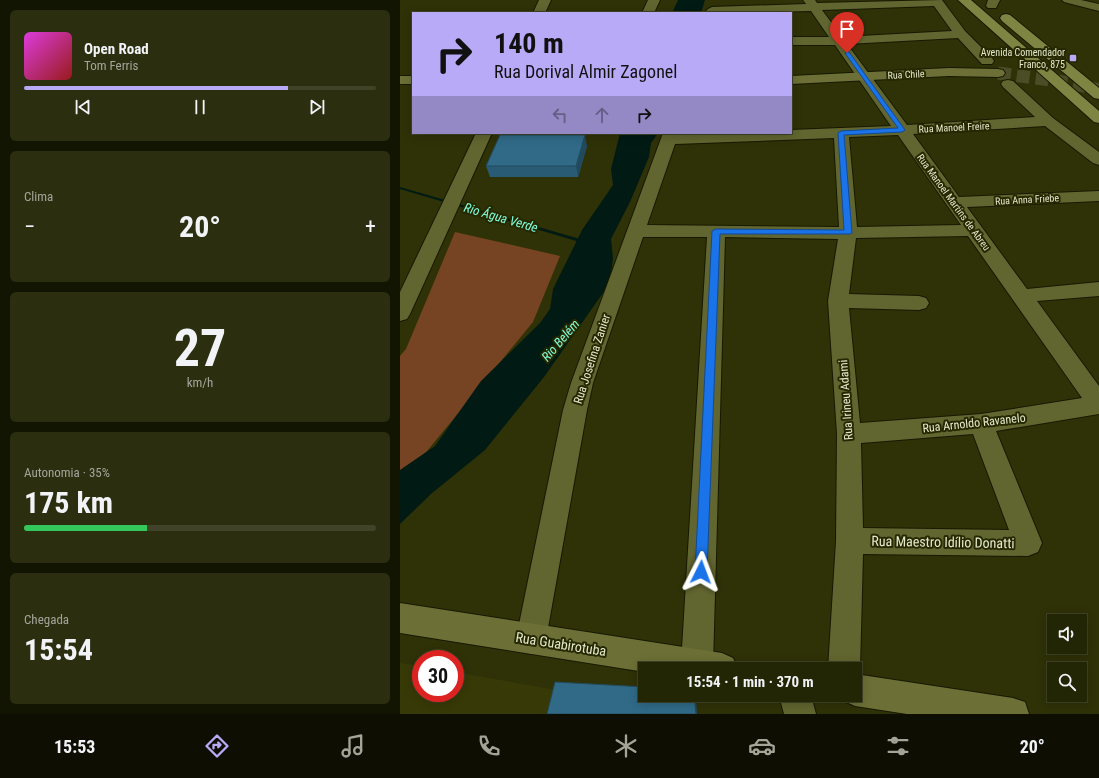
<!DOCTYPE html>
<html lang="pt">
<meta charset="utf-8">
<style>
:root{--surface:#232605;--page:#2b2e0f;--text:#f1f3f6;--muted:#a3a59a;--line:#404327;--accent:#b9aaf7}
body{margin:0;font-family:"Roboto Condensed",sans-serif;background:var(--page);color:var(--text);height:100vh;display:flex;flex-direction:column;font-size:15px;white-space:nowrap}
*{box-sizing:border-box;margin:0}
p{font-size:13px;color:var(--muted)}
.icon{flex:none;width:22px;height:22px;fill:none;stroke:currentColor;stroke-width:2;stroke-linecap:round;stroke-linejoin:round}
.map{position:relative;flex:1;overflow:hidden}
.panel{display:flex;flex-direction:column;gap:10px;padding:10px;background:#131503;width:400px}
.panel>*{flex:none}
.hud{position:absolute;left:12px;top:12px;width:380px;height:122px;border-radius:0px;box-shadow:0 2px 10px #0003,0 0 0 1px var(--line);background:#b9aaf7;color:#111;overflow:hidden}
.buttons{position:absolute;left:647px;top:614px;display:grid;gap:8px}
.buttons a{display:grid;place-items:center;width:40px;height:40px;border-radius:0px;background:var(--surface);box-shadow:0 2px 10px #0003,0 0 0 1px var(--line);font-size:20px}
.speed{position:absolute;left:12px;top:650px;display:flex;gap:8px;font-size:20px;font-weight:700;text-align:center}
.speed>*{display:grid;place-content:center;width:52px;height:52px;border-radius:50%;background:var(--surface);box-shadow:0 2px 10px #0003,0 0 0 1px var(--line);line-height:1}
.speed .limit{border:6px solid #d22;background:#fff;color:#111}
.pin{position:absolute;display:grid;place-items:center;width:34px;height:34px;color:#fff;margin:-41px -17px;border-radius:50% 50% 50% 0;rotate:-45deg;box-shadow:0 0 4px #0007}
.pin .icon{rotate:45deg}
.me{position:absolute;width:44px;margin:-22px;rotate:3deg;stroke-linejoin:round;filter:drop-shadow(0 0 3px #0008)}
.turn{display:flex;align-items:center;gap:14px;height:84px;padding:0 16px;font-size:18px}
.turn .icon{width:52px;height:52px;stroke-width:2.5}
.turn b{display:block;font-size:28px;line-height:34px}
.lanes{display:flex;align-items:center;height:38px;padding:0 16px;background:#0003;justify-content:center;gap:20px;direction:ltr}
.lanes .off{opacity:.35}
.big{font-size:30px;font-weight:700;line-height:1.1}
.panel .tile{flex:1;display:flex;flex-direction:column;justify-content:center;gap:6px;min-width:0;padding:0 14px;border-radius:6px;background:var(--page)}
.panel .dial{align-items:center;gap:0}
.dial b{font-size:52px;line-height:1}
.song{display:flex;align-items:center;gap:12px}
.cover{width:48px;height:48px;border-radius:6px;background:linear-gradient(135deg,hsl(300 70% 55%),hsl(0 70% 35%))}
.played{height:4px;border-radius:2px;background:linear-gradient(90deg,var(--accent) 75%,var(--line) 75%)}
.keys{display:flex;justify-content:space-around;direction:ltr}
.heat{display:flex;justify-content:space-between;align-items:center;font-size:22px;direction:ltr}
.charge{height:6px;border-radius:3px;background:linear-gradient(90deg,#34c759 35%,var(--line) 0)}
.trip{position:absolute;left:238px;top:662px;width:224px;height:40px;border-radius:0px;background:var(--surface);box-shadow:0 2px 10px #0003,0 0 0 1px var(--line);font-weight:700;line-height:40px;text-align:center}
.tab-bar{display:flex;height:64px;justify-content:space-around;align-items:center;background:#0e0f02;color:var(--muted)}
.tab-bar .icon{width:28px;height:28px}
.tab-bar .current{color:var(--accent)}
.tab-bar b{font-size:18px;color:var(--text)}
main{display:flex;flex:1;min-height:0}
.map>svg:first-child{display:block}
.built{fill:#373a06}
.green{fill:#764422}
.water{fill:#011b14}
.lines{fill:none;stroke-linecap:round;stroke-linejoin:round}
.stream{fill:#011b14;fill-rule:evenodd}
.secondary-tunnel{stroke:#4a4d25;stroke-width:13;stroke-dasharray:13 6;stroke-linecap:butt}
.minor-casing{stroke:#171900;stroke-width:2}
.secondary-casing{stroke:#171900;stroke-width:2}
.trunk-casing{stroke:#171900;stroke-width:2}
.minor{fill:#61652f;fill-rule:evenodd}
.secondary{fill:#6c7036;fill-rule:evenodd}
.trunk{fill:#7e8442;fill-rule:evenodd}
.wall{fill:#295b74}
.shaded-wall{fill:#224a5e}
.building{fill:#306a87;stroke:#224a5e}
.route{fill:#1a73e8;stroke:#114b97}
.poi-dot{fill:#b9aaf7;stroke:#262800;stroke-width:1.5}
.labels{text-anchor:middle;stroke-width:4;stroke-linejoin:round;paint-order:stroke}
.far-poi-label{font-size:10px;fill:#e5e9cc;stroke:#262800;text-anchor:end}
.far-street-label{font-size:10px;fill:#e5e9cc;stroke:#262800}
.street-label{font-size:12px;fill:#e5e9cc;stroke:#262800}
.water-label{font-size:13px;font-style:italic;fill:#81fedb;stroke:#262800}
.near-street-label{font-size:14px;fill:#e5e9cc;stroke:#262800}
</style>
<main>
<section class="panel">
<div class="tile">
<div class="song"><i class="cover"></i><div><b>Open Road</b><p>Tom Ferris</p></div></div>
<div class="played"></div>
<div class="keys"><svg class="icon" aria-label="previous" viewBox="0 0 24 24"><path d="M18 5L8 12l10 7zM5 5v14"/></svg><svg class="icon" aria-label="pause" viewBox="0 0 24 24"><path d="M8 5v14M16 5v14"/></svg><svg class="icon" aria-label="next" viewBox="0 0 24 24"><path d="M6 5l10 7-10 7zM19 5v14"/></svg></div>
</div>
<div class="tile"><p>Clima</p>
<div class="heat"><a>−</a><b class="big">20°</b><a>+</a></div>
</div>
<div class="tile dial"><b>27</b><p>km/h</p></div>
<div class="tile"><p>Autonomia · 35%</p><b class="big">175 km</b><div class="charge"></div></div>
<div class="tile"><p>Chegada</p><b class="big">15:54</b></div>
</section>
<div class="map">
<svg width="699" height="714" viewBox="0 0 699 714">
<rect width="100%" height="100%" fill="#2f3207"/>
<!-- built -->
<path class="built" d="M 0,663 L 21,666 L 21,693 L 55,693 L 55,672 L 161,691 L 157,714 L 0,714 Z"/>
<!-- green -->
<path class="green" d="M 55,232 L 160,256 L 133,322 L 0,484 L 0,356 L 6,349 Z"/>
<!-- water -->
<path class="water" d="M 278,0 L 305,0 L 301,13 L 272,13 Z
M 220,133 L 258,133 L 251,143 L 249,157 L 230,202 L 211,239 L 213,258 L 210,283 L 144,377 L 85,450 L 31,494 L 0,524 L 0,470 L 35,446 L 81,381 L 140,323 L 150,309 L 153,289 L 182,230 L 213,185 L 211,169 Z"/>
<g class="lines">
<!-- stream -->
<path class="stream" d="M 0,187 L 187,241 L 188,242 L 187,243 L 183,243 L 0,189 Z"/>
<!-- secondary-tunnel -->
<path class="secondary-tunnel" d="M 598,73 L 671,83 L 699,90"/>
<defs>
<path id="minor" d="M 139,0 L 151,0 L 145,13 L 133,13 Z
M 248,0 L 260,0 L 254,13 L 242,13 Z
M 403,0 L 415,0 L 417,3 L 542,0 L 565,31 L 592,58 L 594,61 L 592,64 L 582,64 L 558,38 L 447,44 L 507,125 L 635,117 L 603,87 L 601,84 L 603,81 L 608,80 L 613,81 L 653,118 L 699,152 L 699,165 L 693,163 L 645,126 L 513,134 L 559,197 L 699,191 L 699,201 L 567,207 L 627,289 L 699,282 L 699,296 L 637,301 L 699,386 L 699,414 L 596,431 L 642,543 L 638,552 L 628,556 L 463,554 L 460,669 L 455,680 L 455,669 L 428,669 L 436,541 L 437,434 L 428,301 L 438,239 L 325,237 L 313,665 L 311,669 L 283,669 L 281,665 L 307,237 L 243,237 L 193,383 L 187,410 L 146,639 L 142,650 L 131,654 L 120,650 L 116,639 L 163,410 L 171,383 L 263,133 L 279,133 L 278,135 L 391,133 L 391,130 L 491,126 L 435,45 L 391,45 L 391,37 L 429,37 L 411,11 L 308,13 L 306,11 L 308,9 L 312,7 L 406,4 ZM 534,6 L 552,31 L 442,37 L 422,10 ZM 498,135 L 561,225 L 457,227 L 449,137 ZM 434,138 L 439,227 L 247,225 L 275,144 ZM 568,236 L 682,398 L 581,414 L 460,423 L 449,308 L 519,310 L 526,308 L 529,303 L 526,298 L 519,296 L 449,294 L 456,238 ZM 573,434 L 609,530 L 463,528 L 461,443 Z
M 588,0 L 600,0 L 596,8 L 588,8 L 586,6 Z
M 662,0 L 681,0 L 699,4 L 699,11 L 664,2 Z
M 76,133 L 92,133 L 10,314 L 7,319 L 0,321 L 0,292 Z
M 379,695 L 411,695 L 416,714 L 384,714 Z"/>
<path id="secondary" d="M 549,68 L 598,69 L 603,70 L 605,73 L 603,76 L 598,77 L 549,76 L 391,84 L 391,76 Z
M 0,76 L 13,76 L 13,84 L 0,84 Z
M 0,603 L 322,653 L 333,658 L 338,669 L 245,669 L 245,672 L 0,633 Z
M 455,674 L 613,698 L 625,702 L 629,714 L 507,714 L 455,706 L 444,701 L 441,695 L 455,695 Z"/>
<path id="trunk" d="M 558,0 L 571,0 L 699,111 L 699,123 L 694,122 Z
M 606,14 L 610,15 L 699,88 L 699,99 L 694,98 L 602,21 L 600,18 L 602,15 Z"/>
</defs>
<!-- minor casing -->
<use href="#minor" class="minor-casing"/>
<!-- secondary casing -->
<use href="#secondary" class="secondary-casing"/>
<!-- trunk casing -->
<use href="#trunk" class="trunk-casing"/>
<!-- minor -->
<use href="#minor" class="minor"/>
<!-- secondary -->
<use href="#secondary" class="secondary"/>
<!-- trunk -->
<use href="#trunk" class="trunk"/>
</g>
<!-- wall -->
<path class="wall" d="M 187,146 L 178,177 L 90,177 L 86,166 Z"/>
<!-- shaded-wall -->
<path class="shaded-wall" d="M 185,135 L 187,146 L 178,177 L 176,166 Z
M 294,695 L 295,695 L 296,699 L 297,714 L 296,714 Z"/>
<!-- building -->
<path class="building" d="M 100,135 L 185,135 L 176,166 L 86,166 Z
M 155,682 L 245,687 L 245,695 L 294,695 L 296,714 L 147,714 Z"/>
<!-- route -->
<path class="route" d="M 447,51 L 449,52 L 505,130 L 502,132 L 444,135 L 452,233 L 450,234 L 320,234 L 307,572 L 305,576 L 301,578 L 297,576 L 295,572 L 312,231 L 316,229 L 444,230 L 438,133 L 441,131 L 498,128 L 445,53 Z"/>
<!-- markers -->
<rect class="poi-dot" x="669" y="54" width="8" height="8" rx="2"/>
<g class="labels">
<!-- far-poi labels -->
<g class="far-poi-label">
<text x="665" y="56">Avenida Comendador<tspan x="665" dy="12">Franco, 875</tspan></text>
</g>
<!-- far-street labels -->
<g class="far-street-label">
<text transform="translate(506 74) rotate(-3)" y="4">Rua Chile</text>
<text transform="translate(554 127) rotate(-3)" y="4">Rua Manoel Freire</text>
<text transform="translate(627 199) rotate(-3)" y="4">Rua Anna Friebe</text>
<text transform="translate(554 202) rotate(54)" y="4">Rua Manoel Martins de Abreu</text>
</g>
<!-- street labels -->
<g class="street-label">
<text transform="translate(192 359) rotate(-72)" y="4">Rua Josefina Zanier</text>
<text transform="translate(446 400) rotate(-94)" y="4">Rua Irineu Adami</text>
<text transform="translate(574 423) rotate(-6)" y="4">Rua Arnoldo Ravanelo</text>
</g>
<!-- water labels -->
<g class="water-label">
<text transform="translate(101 217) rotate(16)" y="5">Rio Água Verde</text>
<text transform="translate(160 340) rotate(-49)" y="5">Rio Belém</text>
</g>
<!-- near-street labels -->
<g class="near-street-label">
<text transform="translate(543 542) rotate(1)" y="5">Rua Maestro Idílio Donatti</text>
<text transform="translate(161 644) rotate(9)" y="5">Rua Guabirotuba</text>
</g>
</g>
</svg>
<div class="buttons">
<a><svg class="icon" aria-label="sound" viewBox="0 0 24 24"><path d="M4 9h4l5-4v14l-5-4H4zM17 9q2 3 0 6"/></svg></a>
<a><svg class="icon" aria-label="search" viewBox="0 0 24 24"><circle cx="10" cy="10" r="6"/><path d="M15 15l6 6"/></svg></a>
</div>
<div class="speed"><div class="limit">30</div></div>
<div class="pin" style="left:447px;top:53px;background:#d93025"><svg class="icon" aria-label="arrive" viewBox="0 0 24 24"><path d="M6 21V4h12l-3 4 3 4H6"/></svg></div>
<svg class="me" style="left:301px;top:572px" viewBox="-20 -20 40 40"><path d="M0-17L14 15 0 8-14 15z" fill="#1a73e8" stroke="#fff" stroke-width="4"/></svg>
<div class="trip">15:54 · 1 min · 370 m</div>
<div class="hud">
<div class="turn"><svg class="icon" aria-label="right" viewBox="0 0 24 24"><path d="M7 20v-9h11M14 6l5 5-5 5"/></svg><div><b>140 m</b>Rua Dorival Almir Zagonel</div></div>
<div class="lanes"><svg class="icon off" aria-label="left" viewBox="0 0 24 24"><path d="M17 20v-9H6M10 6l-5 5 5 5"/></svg><svg class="icon off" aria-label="ahead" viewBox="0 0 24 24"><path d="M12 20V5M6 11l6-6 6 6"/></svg><svg class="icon" aria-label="right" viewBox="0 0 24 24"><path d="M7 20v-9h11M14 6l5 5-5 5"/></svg></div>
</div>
</div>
</main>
<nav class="tab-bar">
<b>15:53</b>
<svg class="icon current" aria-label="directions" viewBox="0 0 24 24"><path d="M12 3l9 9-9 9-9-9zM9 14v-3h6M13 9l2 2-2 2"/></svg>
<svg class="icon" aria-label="music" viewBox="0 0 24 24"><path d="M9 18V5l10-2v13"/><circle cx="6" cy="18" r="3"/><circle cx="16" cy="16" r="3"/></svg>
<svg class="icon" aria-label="phone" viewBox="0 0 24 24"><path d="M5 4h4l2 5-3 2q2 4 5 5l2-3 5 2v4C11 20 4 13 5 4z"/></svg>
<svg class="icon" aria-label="climate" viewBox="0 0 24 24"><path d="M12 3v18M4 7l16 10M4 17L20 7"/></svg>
<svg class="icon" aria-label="car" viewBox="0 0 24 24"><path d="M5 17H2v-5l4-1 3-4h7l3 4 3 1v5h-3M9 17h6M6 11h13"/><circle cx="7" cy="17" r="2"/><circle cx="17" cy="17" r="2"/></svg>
<svg class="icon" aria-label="filters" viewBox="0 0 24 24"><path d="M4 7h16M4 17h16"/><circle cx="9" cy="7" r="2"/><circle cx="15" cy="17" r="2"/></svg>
<b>20°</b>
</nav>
